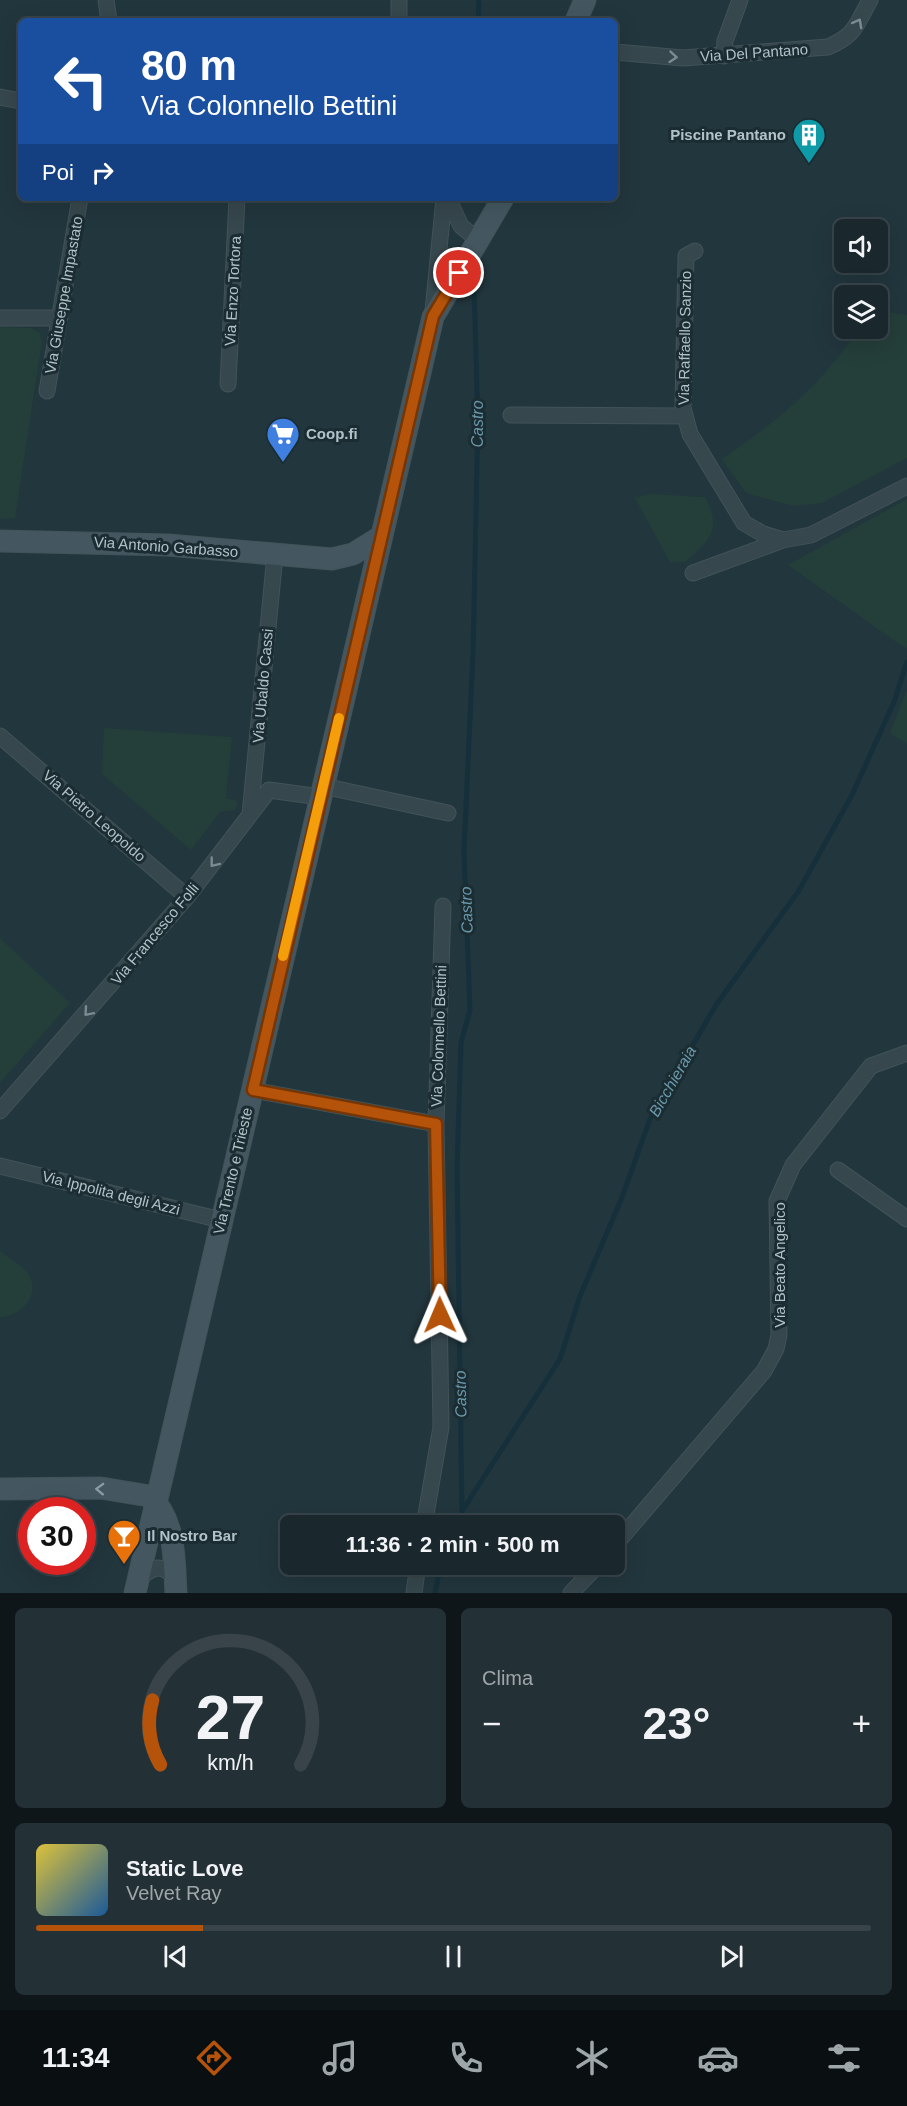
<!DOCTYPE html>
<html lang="it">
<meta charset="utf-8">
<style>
:root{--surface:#1a282e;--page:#233036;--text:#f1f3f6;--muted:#9fa6aa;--line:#38444a;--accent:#b45309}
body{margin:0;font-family:Helvetica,sans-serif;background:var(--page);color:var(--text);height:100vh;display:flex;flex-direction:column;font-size:22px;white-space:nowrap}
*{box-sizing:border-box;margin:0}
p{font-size:20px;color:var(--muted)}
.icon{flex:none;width:33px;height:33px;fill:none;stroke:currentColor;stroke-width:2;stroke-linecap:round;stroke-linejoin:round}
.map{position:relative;height:1593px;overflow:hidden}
.details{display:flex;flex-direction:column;gap:15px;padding:15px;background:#0e1619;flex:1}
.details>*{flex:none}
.guide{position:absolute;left:18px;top:18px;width:600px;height:183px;border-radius:9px;box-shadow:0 6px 24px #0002,0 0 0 2px var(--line);background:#1a4fa0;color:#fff;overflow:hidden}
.controls{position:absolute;left:834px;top:219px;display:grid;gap:12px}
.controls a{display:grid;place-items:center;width:54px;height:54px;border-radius:9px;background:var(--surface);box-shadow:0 6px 24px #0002,0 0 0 2px var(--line);font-size:30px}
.speed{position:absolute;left:18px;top:1497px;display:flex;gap:12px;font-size:30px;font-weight:700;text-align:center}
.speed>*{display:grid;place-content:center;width:78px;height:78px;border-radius:50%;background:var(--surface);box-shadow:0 6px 24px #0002,0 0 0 2px var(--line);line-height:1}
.speed .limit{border:9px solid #d22;background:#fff;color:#111}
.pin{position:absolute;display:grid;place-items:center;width:51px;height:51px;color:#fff;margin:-26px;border:3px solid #fff;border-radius:50%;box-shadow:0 2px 6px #0007}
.me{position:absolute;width:66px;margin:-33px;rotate:359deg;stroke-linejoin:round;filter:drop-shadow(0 0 4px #0008)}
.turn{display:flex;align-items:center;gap:21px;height:126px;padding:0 24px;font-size:27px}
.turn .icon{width:78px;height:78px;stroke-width:2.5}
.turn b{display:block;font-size:42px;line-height:51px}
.then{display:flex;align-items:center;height:57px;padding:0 24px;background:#0003;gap:12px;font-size:22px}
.big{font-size:45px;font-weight:600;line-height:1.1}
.details .card{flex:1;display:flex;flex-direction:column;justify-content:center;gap:9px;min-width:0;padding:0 21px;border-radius:9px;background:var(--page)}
.details .dial{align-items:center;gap:0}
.dial svg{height:156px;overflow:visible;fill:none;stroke:var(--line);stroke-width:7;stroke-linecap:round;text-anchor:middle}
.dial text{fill:var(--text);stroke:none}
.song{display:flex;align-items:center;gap:18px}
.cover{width:72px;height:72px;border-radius:9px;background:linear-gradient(135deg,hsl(50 70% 55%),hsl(210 70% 35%))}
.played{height:6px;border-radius:3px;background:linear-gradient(90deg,var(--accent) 20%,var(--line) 20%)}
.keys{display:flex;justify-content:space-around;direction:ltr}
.heat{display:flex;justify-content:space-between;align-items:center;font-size:33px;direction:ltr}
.details .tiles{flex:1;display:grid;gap:15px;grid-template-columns:1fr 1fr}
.card:last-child{grid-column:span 2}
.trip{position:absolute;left:280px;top:1515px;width:345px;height:60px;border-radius:9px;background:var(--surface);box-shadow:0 6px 24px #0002,0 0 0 2px var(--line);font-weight:600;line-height:60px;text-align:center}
.menu{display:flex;height:96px;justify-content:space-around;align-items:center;background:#0a1012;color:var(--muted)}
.menu .icon{width:42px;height:42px}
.menu .selected{color:var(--accent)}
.menu b{font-size:27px;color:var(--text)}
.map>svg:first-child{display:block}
.green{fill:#243e39}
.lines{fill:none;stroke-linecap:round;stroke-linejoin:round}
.stream{stroke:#15303b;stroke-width:5}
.street-casing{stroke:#425359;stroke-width:17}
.secondary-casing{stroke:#425359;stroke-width:23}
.street{stroke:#36474d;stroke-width:15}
.secondary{stroke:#445760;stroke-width:21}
.oneway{stroke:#7a8b91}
.oneway2{stroke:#8b9da4}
.route-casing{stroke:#753606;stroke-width:15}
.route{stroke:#b45309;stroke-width:10}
.slow{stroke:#f59e0b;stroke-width:10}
.labels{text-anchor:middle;stroke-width:6;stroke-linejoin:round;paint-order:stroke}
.street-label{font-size:15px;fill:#b1c2c9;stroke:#1b2c32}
.poi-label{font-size:15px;font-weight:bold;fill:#b1c2c9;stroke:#1b2c32;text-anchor:start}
.water-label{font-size:16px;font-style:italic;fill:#6998a9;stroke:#1b2c32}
</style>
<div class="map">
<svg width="907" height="1593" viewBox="0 0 907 1593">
<rect width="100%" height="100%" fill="#22363d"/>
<!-- green -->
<path class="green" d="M 878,311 L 907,315 L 907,458 L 822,503 L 793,506 L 746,493 L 722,459 C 776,422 823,384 858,329 L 878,328 Z
M 0,327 L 31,328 L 39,332 L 42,341 L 15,518 L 0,519 Z
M 649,494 L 705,497 C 722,529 711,541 685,562 L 670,562 L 635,498 Z
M 907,499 L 907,646 L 906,649 L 788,565 Z
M 907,690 L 907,744 L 890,733 Z
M 104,728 L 232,737 L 226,798 L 238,801 L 235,810 L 220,812 L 191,850 L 102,774 Z
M 0,938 L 70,1003 L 0,1083 Z
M 0,1251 C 8,1257 20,1264 26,1271 C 44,1291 22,1317 0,1317 Z"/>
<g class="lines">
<!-- stream -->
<path class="stream" d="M 478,21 L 479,0
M 473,199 L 473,198
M 462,1511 L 560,1359 L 580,1296 L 621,1200 L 650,1119 L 716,1005 L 798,892 L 852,795 L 894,702 L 907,662
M 456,1526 L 462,1513 L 457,1168 L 461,1043 L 470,1010 L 464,851 L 473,653 L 478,419 L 474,292
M 435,1593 L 441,1564"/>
<defs>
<path id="street" d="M 106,0 L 109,21
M 399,21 L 399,0
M 615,52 L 683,58 L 828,47 C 856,35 856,25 870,0
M 724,56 L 725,41 L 740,0
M 0,97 L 21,101
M 448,198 L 461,226 L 479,241
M 695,251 L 686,256 L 683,408 L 690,434 L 744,523 L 763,534 L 783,540 L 811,535 L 907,486
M 433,311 L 444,198
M 0,318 L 60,318
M 228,384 L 237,198
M 47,391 L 80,198
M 511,415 L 685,416
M 693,573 L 783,540
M 0,736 L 187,897
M 323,786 L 448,813
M 250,814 L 275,555
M 253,1090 L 436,1124
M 0,1111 L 187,897 L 269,790 L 320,797
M 0,1166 L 221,1220
M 838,1170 L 907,1219
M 424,1526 L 441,1427 L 436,1124 L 443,906
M 615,1545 L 764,1371 L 776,1349 L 779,1335 L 777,1201 L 793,1165 L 871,1066 L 907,1053
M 137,1581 C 151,1567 161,1562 175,1578
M 414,1593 L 418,1564
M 571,1593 L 599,1564"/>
<path id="secondary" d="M 576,21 L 585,0
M 0,541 L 168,545 L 332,559 L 353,554 L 382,536
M 0,1489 L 101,1488 L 149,1496 C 176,1519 174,1560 176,1593
M 135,1593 L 433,317 L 503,198"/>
</defs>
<!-- street casing -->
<use href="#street" class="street-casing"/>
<!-- secondary casing -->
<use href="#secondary" class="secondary-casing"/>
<!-- street -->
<use href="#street" class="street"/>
<!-- secondary -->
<use href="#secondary" class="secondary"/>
</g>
<!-- one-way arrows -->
<defs><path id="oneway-chevron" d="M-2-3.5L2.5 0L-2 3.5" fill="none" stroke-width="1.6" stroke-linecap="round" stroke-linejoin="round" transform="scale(1.5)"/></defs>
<g class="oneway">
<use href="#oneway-chevron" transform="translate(858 23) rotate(-61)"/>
<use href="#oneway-chevron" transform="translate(673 57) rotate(5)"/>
<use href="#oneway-chevron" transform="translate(214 863) rotate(128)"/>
<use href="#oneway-chevron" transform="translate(88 1012) rotate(131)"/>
</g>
<use class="oneway2" href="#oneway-chevron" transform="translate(100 1489) rotate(-178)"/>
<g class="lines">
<defs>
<path id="route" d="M 440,1315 L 436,1124 L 253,1090 L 433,316 L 459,273"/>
</defs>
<!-- route casing -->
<use href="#route" class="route-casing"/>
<!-- route -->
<use href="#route" class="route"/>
<!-- slow -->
<path class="slow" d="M 283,956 L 339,718"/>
</g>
<!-- icons -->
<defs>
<symbol id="building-pin" viewBox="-11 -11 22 30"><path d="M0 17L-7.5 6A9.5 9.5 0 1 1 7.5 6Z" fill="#0f9aa8" stroke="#1b2c32"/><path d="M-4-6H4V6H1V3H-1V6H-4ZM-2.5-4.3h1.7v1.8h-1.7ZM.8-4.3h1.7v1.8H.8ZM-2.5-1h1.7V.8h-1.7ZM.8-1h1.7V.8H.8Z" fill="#fff"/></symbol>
<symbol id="supermarket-pin" viewBox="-11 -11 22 30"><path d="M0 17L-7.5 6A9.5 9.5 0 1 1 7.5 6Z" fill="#3f7fe0" stroke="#1b2c32"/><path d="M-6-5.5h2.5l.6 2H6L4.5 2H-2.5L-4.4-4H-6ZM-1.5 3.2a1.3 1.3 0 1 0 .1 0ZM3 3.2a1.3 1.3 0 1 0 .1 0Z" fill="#fff"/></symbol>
<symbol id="bar-pin" viewBox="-11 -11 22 30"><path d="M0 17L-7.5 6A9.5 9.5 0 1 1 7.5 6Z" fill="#e8710a" stroke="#1b2c32"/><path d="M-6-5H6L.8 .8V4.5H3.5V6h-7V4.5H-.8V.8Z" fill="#fff"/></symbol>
</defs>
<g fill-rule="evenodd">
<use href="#building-pin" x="790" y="116" width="38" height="52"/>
<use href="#supermarket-pin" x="264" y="415" width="38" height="52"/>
<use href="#bar-pin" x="105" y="1517" width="38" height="52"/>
</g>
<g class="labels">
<!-- street labels -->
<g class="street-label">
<text transform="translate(754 53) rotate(-4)" y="5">Via Del Pantano</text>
<text transform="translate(233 291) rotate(-87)" y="5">Via Enzo Tortora</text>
<text transform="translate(64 295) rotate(-80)" y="5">Via Giuseppe Impastato</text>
<text transform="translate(685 338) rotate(-89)" y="5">Via Raffaello Sanzio</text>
<text transform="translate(166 547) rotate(4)" y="5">Via Antonio Garbasso</text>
<text transform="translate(263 686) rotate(-85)" y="5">Via Ubaldo Cassi</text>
<text transform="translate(94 816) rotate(41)" y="5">Via Pietro Leopoldo</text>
<text transform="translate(155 934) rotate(-50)" y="5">Via Francesco Folli</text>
<text transform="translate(439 1036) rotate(-88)" y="5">Via Colonnello Bettini</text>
<text transform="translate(233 1171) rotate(-77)" y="5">Via Trento e Trieste</text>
<text transform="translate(111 1193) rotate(14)" y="5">Via Ippolita degli Azzi</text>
<text transform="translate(780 1265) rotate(-90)" y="5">Via Beato Angelico</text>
</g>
<!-- poi labels -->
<g class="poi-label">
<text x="786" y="140" text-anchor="end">Piscine Pantano</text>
<text x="306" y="439">Coop.fi</text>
<text x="147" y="1541">Il Nostro Bar</text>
</g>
<!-- water labels -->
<g class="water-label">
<text transform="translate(477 424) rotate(-90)" y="6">Castro</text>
<text transform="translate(466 910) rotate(-92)" y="6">Castro</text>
<text transform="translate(672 1081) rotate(-60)" y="6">Bicchieraia</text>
<text transform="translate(460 1394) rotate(-91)" y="6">Castro</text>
</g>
</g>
</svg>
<div class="controls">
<a><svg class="icon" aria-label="sound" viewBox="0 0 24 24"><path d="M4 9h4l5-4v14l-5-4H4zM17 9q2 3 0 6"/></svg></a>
<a><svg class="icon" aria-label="layers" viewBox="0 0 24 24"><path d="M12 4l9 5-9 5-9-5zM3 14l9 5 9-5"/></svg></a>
</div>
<div class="speed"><div class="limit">30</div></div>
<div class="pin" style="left:459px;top:273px;background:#d93025"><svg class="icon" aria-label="arrive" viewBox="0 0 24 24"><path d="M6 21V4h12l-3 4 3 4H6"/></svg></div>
<svg class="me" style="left:440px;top:1315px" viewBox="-20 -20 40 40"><path d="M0-17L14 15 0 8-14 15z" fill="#b45309" stroke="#fff" stroke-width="4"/></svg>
<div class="trip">11:36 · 2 min · 500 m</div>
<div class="guide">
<div class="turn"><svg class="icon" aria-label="left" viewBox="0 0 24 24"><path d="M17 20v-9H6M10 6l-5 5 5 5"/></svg><div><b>80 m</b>Via Colonnello Bettini</div></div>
<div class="then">Poi<svg class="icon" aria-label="right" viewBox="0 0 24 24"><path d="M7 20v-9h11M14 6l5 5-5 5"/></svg></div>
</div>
</div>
<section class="details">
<div class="tiles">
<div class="card dial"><svg viewBox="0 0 100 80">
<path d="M14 69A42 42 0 1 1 86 69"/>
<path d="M14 69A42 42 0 0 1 10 36" stroke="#b45309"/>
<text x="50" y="56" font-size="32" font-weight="700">27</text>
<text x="50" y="72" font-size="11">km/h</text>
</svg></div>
<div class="card"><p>Clima</p>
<div class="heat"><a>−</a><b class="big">23°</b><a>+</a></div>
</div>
<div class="card">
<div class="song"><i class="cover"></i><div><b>Static Love</b><p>Velvet Ray</p></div></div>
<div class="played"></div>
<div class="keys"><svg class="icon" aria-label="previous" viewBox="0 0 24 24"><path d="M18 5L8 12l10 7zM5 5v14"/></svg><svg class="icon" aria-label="pause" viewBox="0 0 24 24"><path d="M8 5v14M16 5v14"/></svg><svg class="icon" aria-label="next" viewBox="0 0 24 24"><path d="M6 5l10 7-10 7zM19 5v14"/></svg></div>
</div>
</div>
</section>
<nav class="menu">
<b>11:34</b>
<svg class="icon selected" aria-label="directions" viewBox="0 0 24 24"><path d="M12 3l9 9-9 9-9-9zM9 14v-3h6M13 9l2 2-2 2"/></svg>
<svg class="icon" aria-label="music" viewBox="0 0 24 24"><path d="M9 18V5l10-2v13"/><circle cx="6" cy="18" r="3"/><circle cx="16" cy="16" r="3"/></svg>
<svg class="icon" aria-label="phone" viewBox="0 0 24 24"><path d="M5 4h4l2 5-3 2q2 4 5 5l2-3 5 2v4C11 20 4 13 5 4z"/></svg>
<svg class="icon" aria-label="climate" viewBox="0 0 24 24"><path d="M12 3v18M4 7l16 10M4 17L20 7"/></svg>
<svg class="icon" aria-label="car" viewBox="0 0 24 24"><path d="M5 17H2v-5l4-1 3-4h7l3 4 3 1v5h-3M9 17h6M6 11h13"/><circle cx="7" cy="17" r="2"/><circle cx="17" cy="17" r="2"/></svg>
<svg class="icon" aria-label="filters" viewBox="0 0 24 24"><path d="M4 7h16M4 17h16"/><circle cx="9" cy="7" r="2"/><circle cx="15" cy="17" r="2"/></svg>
</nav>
